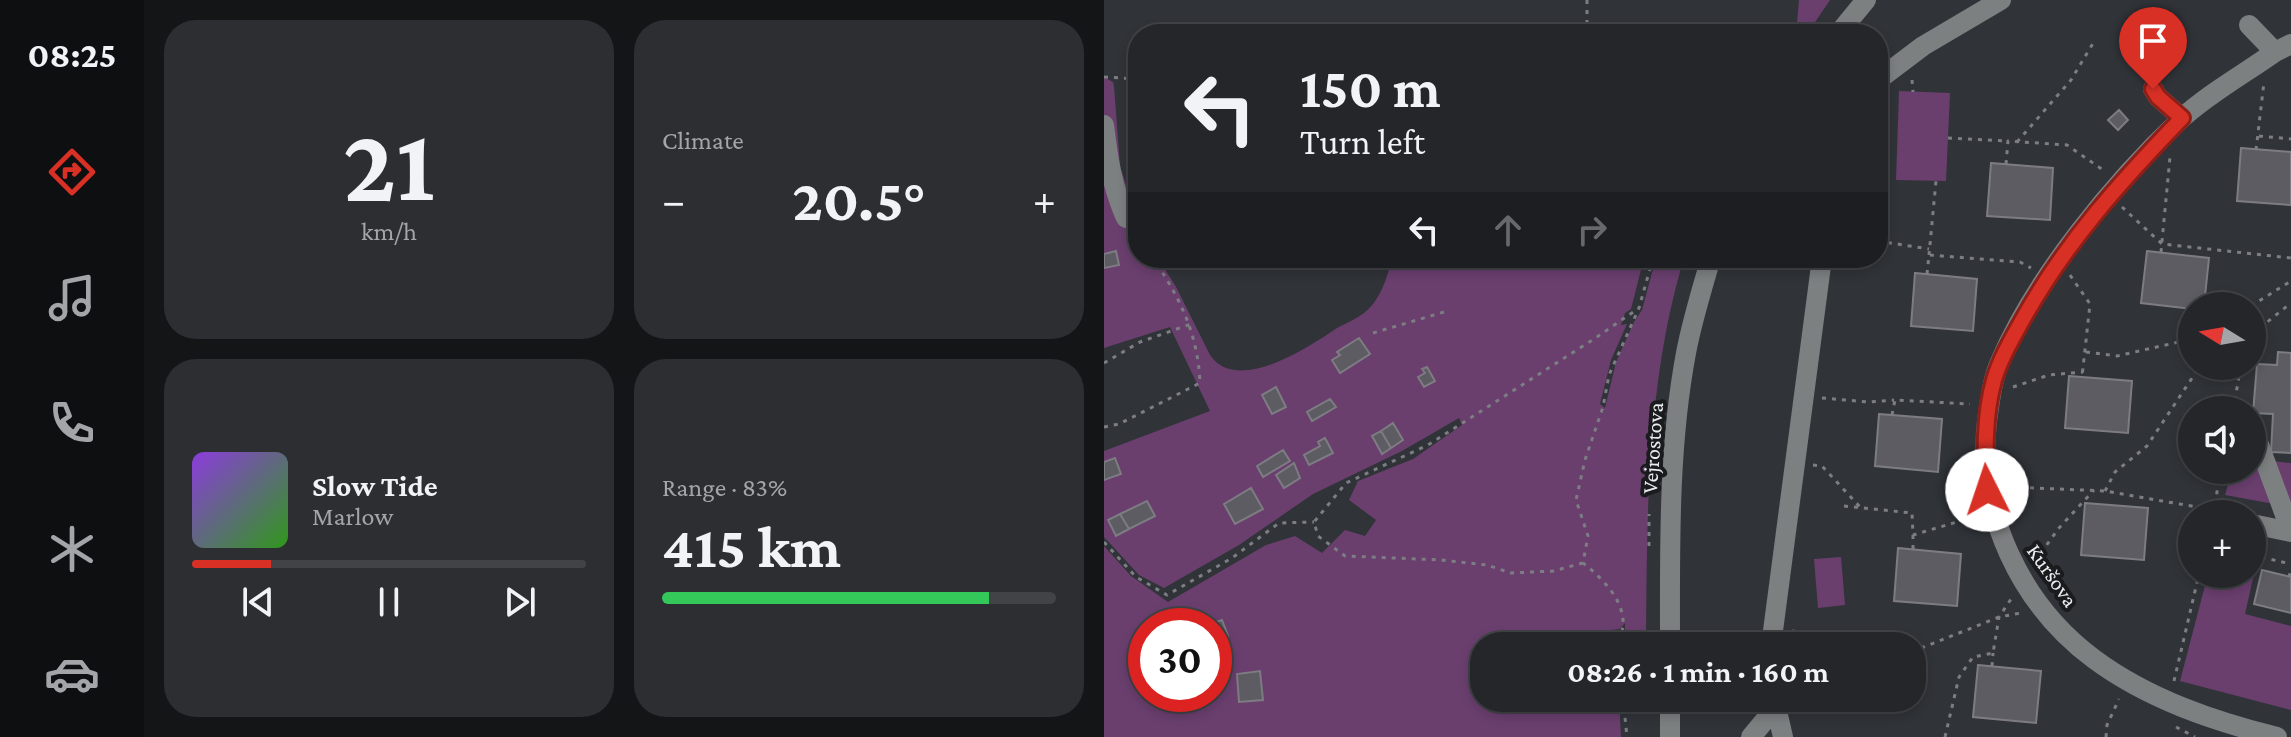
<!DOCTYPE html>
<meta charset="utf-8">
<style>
:root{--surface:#24262a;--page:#2c2e32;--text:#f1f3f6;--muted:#a3a5a8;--line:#414347;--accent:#d93025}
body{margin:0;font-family:"Crimson Pro",serif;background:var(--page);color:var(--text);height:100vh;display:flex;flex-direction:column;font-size:30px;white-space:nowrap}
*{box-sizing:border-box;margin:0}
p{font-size:26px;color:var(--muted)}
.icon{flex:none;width:44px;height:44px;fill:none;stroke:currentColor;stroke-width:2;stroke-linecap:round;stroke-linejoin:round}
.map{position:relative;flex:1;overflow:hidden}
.panel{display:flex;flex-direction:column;gap:20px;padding:20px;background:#141517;width:960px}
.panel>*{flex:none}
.guide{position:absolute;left:24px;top:24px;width:760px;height:244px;border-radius:32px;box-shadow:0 4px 12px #0003,0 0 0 2px var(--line);background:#24262a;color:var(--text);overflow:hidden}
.needle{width:52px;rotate:281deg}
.buttons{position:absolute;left:1074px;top:292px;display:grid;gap:16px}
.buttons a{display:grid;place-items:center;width:88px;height:88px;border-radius:50%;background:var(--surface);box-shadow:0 4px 12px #0003,0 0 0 2px var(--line);font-size:40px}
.speed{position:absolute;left:24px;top:608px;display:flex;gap:16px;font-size:40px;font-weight:700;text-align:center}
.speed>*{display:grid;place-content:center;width:104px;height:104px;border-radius:50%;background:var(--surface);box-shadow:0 4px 12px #0003,0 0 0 2px var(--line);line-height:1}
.speed .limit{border:12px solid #d22;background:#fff;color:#111}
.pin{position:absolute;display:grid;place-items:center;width:68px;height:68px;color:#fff;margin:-82px -34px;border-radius:50% 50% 50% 0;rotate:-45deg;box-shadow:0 0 8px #0007}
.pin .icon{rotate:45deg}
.me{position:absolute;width:88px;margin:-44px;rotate:356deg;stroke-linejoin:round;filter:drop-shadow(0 0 6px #0008)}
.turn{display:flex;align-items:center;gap:28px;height:168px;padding:0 40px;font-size:36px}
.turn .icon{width:104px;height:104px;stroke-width:2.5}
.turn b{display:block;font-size:56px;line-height:68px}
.lanes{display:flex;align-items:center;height:76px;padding:0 40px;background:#0003;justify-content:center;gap:40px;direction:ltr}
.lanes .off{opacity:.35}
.big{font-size:60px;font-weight:700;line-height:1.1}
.panel .card{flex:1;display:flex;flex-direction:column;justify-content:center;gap:12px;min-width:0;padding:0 28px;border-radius:32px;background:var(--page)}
.panel .dial{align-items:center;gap:0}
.dial b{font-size:104px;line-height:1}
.song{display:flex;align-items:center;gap:24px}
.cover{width:96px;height:96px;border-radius:12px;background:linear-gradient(135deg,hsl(270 70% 55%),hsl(110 70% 35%))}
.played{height:8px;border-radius:4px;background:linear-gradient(90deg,var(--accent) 20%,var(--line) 20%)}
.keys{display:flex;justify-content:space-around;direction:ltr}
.heat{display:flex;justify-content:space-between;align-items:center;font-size:44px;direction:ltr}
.charge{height:12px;border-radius:6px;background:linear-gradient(90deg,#34c759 83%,var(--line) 0)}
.panel .tiles{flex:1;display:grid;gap:20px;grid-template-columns:repeat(2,1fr)}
.trip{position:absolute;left:366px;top:632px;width:456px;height:80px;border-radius:32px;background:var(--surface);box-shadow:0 4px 12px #0003,0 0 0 2px var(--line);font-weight:700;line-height:80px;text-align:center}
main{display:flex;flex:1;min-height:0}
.dock{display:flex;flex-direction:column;width:144px;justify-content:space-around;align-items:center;background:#0e0f11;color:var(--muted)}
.dock .icon{width:56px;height:56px}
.dock .on{color:var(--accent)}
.dock b{font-size:36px;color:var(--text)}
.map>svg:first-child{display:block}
.green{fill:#6a3f6e;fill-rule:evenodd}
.building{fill:#5d5c62;stroke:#7d7c83;stroke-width:2}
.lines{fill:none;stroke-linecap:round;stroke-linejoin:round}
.path{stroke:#7c7e83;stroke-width:3;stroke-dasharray:4 6;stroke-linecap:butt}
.minor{stroke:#7d8081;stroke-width:20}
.route-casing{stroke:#8d1f18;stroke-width:20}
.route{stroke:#d93025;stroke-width:14}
.labels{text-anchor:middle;stroke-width:8;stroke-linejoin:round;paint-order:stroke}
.street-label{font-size:22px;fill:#eaecf0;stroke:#191b1d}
</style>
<main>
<nav class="dock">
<b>08:25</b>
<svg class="icon on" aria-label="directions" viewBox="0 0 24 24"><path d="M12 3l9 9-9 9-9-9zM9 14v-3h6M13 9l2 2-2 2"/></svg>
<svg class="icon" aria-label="music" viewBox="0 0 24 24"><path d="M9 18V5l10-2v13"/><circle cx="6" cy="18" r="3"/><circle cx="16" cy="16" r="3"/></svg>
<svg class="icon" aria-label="phone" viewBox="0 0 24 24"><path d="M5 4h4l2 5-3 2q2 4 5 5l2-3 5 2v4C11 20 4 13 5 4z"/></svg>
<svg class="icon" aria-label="climate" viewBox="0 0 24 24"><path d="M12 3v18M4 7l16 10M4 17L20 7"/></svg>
<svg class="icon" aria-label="car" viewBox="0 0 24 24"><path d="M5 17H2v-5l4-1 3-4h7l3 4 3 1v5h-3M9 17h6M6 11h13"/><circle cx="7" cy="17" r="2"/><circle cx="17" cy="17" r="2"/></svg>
</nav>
<section class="panel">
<div class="tiles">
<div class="card dial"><b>21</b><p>km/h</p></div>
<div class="card"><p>Climate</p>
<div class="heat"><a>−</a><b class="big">20.5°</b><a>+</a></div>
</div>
<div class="card">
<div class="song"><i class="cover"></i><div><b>Slow Tide</b><p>Marlow</p></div></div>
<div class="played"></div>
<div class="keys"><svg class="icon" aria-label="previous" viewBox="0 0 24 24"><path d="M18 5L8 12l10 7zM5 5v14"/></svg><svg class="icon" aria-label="pause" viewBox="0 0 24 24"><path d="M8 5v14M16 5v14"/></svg><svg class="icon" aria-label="next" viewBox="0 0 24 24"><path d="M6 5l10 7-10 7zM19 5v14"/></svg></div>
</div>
<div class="card"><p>Range · 83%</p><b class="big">415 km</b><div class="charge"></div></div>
</div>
</section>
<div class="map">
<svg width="1187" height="737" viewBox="0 0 1187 737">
<rect width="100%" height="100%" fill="#303338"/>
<!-- green -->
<path class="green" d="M 695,0 L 726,0 L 703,34 L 692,34 Z
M 0,77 L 9,82 L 10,86 L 16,166 L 34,222 L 34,258 L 54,258 L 72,287 L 106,355 C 133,395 205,347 233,328 C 242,323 252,319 260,313 C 276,301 284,276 288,258 L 476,258 L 479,261 L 482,258 L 540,258 L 527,309 L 521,313 L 517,325 L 523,324 L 507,360 L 496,404 L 501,408 L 512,362 L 530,322 L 538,310 L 552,258 L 580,258 C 542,384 543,516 542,646 L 520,646 L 521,623 L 516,629 L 507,630 L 508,646 L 380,646 L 380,698 L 515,698 L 517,737 L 0,737 L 0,546 L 27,576 L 64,602 L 162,545 L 191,536 L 218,553 L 241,530 L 261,536 L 272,520 L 245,500 L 254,481 L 309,459 L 358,425 L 355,418 L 298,451 L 209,494 L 135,545 L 60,588 L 35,575 L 0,537 L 0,451 L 106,411 L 66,327 L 0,348 ZM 42,626 L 110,626 L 110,694 L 42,694 Z
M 795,91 L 846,93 L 842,181 L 792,180 Z
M 1148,459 L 1187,463 L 1187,507 L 1121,495 L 1128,470 L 1148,470 Z
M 1148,555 L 1154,556 L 1141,614 L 1187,626 L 1187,710 L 1076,681 L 1104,574 L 1148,574 Z
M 737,557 L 741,605 L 714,608 L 710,559 Z"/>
<!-- building -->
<path class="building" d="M 1015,110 L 1024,120 L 1014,130 L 1004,120 Z
M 1137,148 L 1187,152 L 1187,205 L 1133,201 Z
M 887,163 L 949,168 L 946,220 L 883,216 Z
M 12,251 L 15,265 L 0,268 L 0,254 Z
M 1043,251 L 1105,258 L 1100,306 L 1088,306 L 1088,309 L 1037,303 Z
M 811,273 L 873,279 L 869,331 L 807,326 Z
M 255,338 L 266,354 L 236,373 L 228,360 L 236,355 L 233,352 Z
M 1174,352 L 1187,353 L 1187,453 L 1167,452 L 1169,414 L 1149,413 L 1153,364 L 1173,365 Z
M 323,367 L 331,381 L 320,387 L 314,377 L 321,373 L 318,369 Z
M 965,376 L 1028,381 L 1024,433 L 961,428 Z
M 172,387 L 182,407 L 168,414 L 158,395 Z
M 226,399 L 232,407 L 208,421 L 203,412 Z
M 775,414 L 838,419 L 834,472 L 771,466 Z
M 289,423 L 299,440 L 287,448 L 277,431 Z
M 277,431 L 287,448 L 278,454 L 268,436 Z
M 221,438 L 229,453 L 205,465 L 200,455 L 216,446 L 214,442 Z
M 179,450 L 186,461 L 159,477 L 153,466 Z
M 11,458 L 17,474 L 0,480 L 0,462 Z
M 190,463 L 196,478 L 180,488 L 172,475 Z
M 147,488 L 159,509 L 131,524 L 120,504 Z
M 43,501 L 51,516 L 25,529 L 16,514 Z
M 981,503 L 1044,508 L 1040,560 L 977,555 Z
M 16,514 L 25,529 L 12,536 L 4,520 Z
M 794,548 L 857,554 L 853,606 L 790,601 Z
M 1158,570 L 1187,577 L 1187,613 L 1150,604 Z
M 118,620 L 124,636 L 110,641 L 110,626 L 103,625 Z
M 874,665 L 937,671 L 932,723 L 869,717 Z
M 156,671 L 159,700 L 135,702 L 133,674 Z"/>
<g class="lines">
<!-- path -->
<path class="path" d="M 483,0 L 483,34
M 0,77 L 34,79
M 808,80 L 809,92
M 1155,136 L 1187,139
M 844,138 L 904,141
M 913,142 L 967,80 L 991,40
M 1152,150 L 1160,82
M 902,164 L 904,141 L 963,145 L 999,170
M 1018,207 L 1058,244 L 1187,258
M 774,241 L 825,249
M 1057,252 L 1066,157
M 825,255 L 832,181
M 823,274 L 825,255 L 916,262 L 927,268
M 966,275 L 986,304 L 978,377
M 1147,306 L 1187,281
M 269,333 L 340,312
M 1148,334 L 1187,303
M 982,352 L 1013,356 L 1088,339
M 0,363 L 36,342 L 87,324
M 909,387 L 945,375 L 979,372
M 718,398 L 765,402 L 790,400
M 1129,410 L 1137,366
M 788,415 L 791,400 L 866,404
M 0,427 L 15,424 L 96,383 C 94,334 76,298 49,258
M 709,465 L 718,466 L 756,507
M 906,487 L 1001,491 L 1110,510
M 1001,491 L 1011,472 L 1043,446 L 1096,366
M 740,506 L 808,513 L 809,535 L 873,516
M 1109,514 L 1117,470
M 0,542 L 32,577 L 63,595 L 128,558 L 175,523 L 210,522
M 545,546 L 545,514
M 809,549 L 809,535
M 1148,555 L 1187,564
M 931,561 L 955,528 L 990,490
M 479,563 L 449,571 L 407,573 L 383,565 L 337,560 L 241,556 L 214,536 L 210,522 L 242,483 L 324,445 L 490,339 L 535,308
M 1185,577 L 1187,570
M 688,631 L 820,647 L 895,617 L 917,613
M 513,632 L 514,646
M 514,641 C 531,611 502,581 479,563 L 484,536 L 472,500 L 481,460 L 499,407 L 505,375 L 535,308 L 549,258
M 888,666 L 889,653
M 1070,681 L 1095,574
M 519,698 L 523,737
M 1072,727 L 1091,737
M 841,737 L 855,677 L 869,657 L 889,653 L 895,617 L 907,599
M 1002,737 L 1003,725 L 1015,699"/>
<!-- minor -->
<path class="minor" d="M 1145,25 L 1171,52
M 734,34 L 762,0
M 774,80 L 819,46 L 897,0
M 1049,89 L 1054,97 L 1078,118
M 0,125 C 4,158 8,187 22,218
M 1148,426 L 1187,531
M 1148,524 L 1187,532
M 566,646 C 566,548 564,449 582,353 C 588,321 598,289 607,258
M 667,646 L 718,258
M 566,698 L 566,737
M 670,698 L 679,737
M 647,737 L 672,707
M 1173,737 C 1109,721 1044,699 990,659 C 916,604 873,512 883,421 C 886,401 888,380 896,362 C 932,277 1010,182 1077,119 C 1104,94 1140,74 1171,52 L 1187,44"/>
</g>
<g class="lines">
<defs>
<path id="route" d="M 883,490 C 881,453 880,416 890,380 C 896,359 908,339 919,319 C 962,242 1017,181 1078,118 L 1054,97 L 1049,89"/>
</defs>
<!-- route casing -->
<use href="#route" class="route-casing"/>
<!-- route -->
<use href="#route" class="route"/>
</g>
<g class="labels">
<!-- street labels -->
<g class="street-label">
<text transform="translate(548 448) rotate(-86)" y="8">Vejrostova</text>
<text transform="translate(949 575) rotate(55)" y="8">Kuršova</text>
</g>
</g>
</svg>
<div class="buttons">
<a><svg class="needle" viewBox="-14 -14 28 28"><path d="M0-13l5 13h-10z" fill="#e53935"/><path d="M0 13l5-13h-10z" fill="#a3a5a8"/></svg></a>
<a><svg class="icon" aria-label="sound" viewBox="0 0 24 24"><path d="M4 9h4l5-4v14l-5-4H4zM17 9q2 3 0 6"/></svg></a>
<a>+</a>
</div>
<div class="speed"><div class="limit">30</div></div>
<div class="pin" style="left:1049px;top:89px;background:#d93025"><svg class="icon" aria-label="arrive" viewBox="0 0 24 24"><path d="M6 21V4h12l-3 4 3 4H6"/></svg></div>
<svg class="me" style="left:883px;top:490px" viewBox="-20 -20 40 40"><circle r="19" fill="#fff"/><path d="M0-13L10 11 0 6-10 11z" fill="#d93025"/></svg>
<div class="trip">08:26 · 1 min · 160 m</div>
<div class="guide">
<div class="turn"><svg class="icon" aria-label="left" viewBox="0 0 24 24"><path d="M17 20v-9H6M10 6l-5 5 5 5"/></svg><div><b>150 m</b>Turn left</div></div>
<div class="lanes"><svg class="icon" aria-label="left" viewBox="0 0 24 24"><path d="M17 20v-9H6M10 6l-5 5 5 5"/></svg><svg class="icon off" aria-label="ahead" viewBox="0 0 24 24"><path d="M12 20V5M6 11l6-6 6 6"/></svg><svg class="icon off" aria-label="right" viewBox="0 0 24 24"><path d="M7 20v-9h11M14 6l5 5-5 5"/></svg></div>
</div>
</div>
</main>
